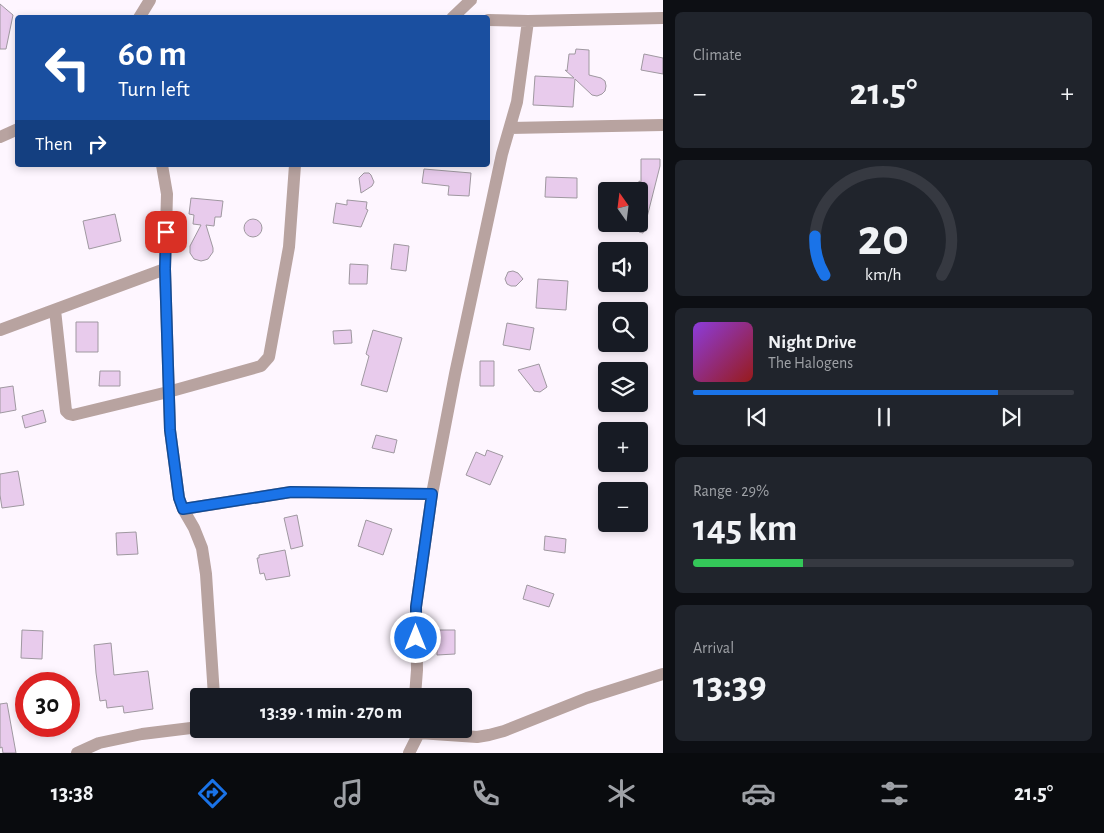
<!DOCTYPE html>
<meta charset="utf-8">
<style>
:root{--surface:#171b24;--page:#20242c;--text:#f1f3f6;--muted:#9ea1a6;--line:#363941;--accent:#1a73e8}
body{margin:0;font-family:"Alegreya Sans",sans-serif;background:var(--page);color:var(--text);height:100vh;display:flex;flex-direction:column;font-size:19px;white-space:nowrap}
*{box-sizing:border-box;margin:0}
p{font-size:16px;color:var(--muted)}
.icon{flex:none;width:28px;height:28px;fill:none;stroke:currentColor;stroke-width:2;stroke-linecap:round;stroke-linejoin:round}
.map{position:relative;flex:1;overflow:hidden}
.side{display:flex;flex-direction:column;gap:12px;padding:12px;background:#0d0f14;width:441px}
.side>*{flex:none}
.banner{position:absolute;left:15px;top:15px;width:475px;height:152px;border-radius:5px;box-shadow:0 2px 8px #0003;background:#1a4fa0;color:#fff;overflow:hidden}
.needle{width:32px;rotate:346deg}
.tools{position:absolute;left:598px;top:182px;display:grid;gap:10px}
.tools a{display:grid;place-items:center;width:50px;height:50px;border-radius:5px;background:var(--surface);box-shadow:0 2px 8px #0003;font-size:25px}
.speed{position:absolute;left:15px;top:672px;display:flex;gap:10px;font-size:25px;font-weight:700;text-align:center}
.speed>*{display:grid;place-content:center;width:65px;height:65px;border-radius:50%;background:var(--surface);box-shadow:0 2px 8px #0003;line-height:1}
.speed .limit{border:8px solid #d22;background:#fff;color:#111}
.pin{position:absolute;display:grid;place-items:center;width:42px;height:42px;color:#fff;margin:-21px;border-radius:10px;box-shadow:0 2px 8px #0006}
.me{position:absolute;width:55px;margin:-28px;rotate:0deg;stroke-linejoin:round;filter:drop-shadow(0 0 4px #0008)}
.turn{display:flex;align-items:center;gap:18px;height:105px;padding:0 20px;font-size:22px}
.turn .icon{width:65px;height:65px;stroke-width:2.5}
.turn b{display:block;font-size:35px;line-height:42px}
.then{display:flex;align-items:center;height:48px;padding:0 20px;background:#0003;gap:10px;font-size:19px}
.big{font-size:38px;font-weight:600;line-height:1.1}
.side .tile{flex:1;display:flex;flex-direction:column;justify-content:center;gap:8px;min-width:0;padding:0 18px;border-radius:8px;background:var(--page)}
.side .dial{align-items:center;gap:0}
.dial svg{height:130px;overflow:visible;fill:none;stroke:var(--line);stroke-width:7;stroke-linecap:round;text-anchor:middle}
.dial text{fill:var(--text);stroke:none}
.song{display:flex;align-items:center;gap:15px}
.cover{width:60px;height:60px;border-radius:8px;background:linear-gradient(135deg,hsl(270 70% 55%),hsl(0 70% 35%))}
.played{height:5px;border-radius:2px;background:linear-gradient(90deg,var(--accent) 80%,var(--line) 80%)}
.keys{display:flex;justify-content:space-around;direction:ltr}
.heat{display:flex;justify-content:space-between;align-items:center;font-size:28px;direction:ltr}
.charge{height:8px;border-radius:4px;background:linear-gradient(90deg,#34c759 29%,var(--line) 0)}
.trip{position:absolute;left:190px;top:688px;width:282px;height:50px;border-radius:5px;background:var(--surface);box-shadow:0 2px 8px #0003;font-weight:600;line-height:50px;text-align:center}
.dock{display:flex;height:80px;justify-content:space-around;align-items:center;background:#090b0e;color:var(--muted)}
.dock .icon{width:35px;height:35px}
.dock .current{color:var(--accent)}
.dock b{font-size:22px;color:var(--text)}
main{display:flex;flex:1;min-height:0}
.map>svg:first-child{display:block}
.building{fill:#e8cbec;stroke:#9f98a0}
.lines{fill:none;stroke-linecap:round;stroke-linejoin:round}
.street{stroke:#b8a3a0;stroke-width:12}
.route-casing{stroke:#114b97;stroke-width:12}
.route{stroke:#1a73e8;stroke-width:9}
</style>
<main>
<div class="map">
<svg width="663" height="753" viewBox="0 0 663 753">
<rect width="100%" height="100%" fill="#fef6ff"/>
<!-- building -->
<path class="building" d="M 0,4 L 13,15 L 6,49 L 0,49 Z
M 576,49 L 589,50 L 589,75 L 601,78 L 605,81 L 606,86 L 605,91 L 602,94 L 597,96 L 592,95 L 575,79 L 573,107 L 533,105 L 535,76 L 574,78 L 565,70 L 567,71 L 569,54 L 575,54 Z
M 644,54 L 663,58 L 663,74 L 641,70 Z
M 641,159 L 660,159 L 660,166 L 643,233 L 639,232 L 639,181 L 641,182 Z
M 424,169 L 471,173 L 469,196 L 448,195 L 449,186 L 422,183 Z
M 364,173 L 369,173 L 371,175 L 374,182 L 372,186 L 361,193 L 359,178 Z
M 546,177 L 577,178 L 577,198 L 545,197 Z
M 191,198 L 223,201 L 221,217 L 215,217 L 214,226 L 206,225 L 213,248 L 213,252 L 208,259 L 205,260 L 201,261 L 194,259 L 190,253 L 190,246 L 201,225 L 193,224 L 194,215 L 189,214 Z
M 347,200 L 367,202 L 366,209 L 368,210 L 361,227 L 333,223 L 336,203 L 347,205 Z
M 115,214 L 121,241 L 89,249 L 83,221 Z
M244 228a9 9 0 1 1 18 0a9 9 0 1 1-18 0Z
M 394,244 L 409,246 L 406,271 L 391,269 Z
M 350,264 L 368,265 L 367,284 L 349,284 Z
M 513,271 L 518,273 L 523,279 L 516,286 L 511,286 L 507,284 L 505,279 L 508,272 Z
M 538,279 L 568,281 L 566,310 L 536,308 Z
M 76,322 L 98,322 L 98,352 L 76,352 Z
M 507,323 L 534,328 L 530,350 L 503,345 Z
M 351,330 L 352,343 L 334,344 L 333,331 Z
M 373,330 L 402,338 L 387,392 L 361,385 L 369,356 L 366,354 Z
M 480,361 L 494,361 L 494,386 L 480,386 Z
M 539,364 L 547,387 L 540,392 L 534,391 L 533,389 L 518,370 Z
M 100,371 L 120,371 L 120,386 L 99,386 Z
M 13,386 L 16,410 L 0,413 L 0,388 Z
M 43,410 L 46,422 L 25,428 L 22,416 Z
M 376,435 L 397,440 L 394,453 L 372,448 Z
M 487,450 L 503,456 L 490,485 L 466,475 L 476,452 L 485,456 Z
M 18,471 L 24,505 L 2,508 L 0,495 L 0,474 Z
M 297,515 L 303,546 L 291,549 L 284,518 Z
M 366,520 L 392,529 L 383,555 L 358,546 Z
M 136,532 L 138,554 L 117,555 L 116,533 Z
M 545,536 L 566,539 L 565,553 L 544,550 Z
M 285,550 L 290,576 L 266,580 L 264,573 L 260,574 L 257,558 L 259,558 L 259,555 Z
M 527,585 L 554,594 L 549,607 L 523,599 Z
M 22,630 L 43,631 L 42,659 L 21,658 Z
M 437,630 L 455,630 L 455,654 L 437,655 Z
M 111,643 L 114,675 L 148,671 L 153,709 L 124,713 L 123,706 L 107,708 L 106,700 L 100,701 L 96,673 L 94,645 Z
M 7,703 L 16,753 L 3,753 L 2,747 L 0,748 L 0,704 Z"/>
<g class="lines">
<!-- street -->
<path class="street" d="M 139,18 L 150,0
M 452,18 L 471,0
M 488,20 L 528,21 L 663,18
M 510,128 L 663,125
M 0,137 L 18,129
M 162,165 L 167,194 L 165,269 L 170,430 L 179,498 L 183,509 L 194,528 L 202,548 L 206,574 L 214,696
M 55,310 L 66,411 L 69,414 L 73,415 L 168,392 L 261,366 L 269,357 L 289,247 L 295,165
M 0,330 L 165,269
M 183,509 L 291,492 L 432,494
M 415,696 L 417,670 L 416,607 L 432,494 L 455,374 L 502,154 L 517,102 L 528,21
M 393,729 L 419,733 L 477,737 L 489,735 L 504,731 L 587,698 L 663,674
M 77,753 L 99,743 L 142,734 L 199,727
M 409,753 L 419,733"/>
</g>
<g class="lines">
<defs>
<path id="route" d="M 166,232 L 165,269 L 170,430 L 179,498 L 183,509 L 291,492 L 432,494 L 416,607 L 416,638"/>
</defs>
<!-- route casing -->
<use href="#route" class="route-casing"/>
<!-- route -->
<use href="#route" class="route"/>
</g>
</svg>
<div class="tools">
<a><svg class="needle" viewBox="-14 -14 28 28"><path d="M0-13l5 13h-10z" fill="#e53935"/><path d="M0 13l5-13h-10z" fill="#9ea1a6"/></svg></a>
<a><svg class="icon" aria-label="sound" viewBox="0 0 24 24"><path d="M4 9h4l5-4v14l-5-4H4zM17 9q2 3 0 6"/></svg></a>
<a><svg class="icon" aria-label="search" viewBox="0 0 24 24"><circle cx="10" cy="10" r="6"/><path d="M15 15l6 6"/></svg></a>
<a><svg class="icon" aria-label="layers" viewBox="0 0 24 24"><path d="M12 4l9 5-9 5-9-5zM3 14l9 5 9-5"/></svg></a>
<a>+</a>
<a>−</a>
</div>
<div class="speed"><div class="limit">30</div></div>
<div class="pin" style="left:166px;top:232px;background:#d93025"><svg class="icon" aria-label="arrive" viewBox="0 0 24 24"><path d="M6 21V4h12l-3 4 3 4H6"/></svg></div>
<svg class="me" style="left:416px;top:638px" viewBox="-20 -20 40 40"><circle r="17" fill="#1a73e8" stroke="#fff" stroke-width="3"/><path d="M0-11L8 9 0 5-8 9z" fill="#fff"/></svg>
<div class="trip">13:39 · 1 min · 270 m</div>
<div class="banner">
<div class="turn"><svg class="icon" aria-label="left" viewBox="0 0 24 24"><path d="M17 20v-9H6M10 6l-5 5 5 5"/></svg><div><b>60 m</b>Turn left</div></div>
<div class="then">Then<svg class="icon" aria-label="right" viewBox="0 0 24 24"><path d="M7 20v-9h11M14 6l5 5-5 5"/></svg></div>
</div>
</div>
<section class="side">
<div class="tile"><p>Climate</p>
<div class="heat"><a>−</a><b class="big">21.5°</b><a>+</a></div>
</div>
<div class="tile dial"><svg viewBox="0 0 100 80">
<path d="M14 69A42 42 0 1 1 86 69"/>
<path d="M14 69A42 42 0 0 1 8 45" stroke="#1a73e8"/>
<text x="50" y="56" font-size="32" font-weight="700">20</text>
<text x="50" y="72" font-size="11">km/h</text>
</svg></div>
<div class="tile">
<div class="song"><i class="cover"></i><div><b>Night Drive</b><p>The Halogens</p></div></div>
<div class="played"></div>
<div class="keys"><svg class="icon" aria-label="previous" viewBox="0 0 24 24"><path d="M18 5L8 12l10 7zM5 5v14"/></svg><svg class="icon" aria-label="pause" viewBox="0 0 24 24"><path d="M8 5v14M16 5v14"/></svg><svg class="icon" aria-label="next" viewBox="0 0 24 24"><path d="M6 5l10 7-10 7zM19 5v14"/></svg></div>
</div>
<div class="tile"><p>Range · 29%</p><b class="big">145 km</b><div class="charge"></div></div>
<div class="tile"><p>Arrival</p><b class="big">13:39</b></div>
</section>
</main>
<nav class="dock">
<b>13:38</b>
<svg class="icon current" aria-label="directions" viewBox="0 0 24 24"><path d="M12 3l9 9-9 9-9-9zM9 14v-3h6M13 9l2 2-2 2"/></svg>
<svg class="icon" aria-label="music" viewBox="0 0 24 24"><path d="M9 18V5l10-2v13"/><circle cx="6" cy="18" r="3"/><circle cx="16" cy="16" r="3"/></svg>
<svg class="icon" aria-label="phone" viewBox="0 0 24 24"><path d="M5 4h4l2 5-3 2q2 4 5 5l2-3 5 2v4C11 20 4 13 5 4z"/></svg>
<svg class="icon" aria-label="climate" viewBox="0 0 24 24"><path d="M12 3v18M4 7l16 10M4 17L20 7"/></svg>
<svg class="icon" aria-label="car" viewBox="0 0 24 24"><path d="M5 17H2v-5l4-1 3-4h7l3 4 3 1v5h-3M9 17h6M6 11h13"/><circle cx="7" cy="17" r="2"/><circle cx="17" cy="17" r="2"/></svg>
<svg class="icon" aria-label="filters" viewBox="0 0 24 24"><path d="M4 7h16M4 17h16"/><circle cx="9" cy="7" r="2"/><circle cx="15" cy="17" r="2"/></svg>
<b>21.5°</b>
</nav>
